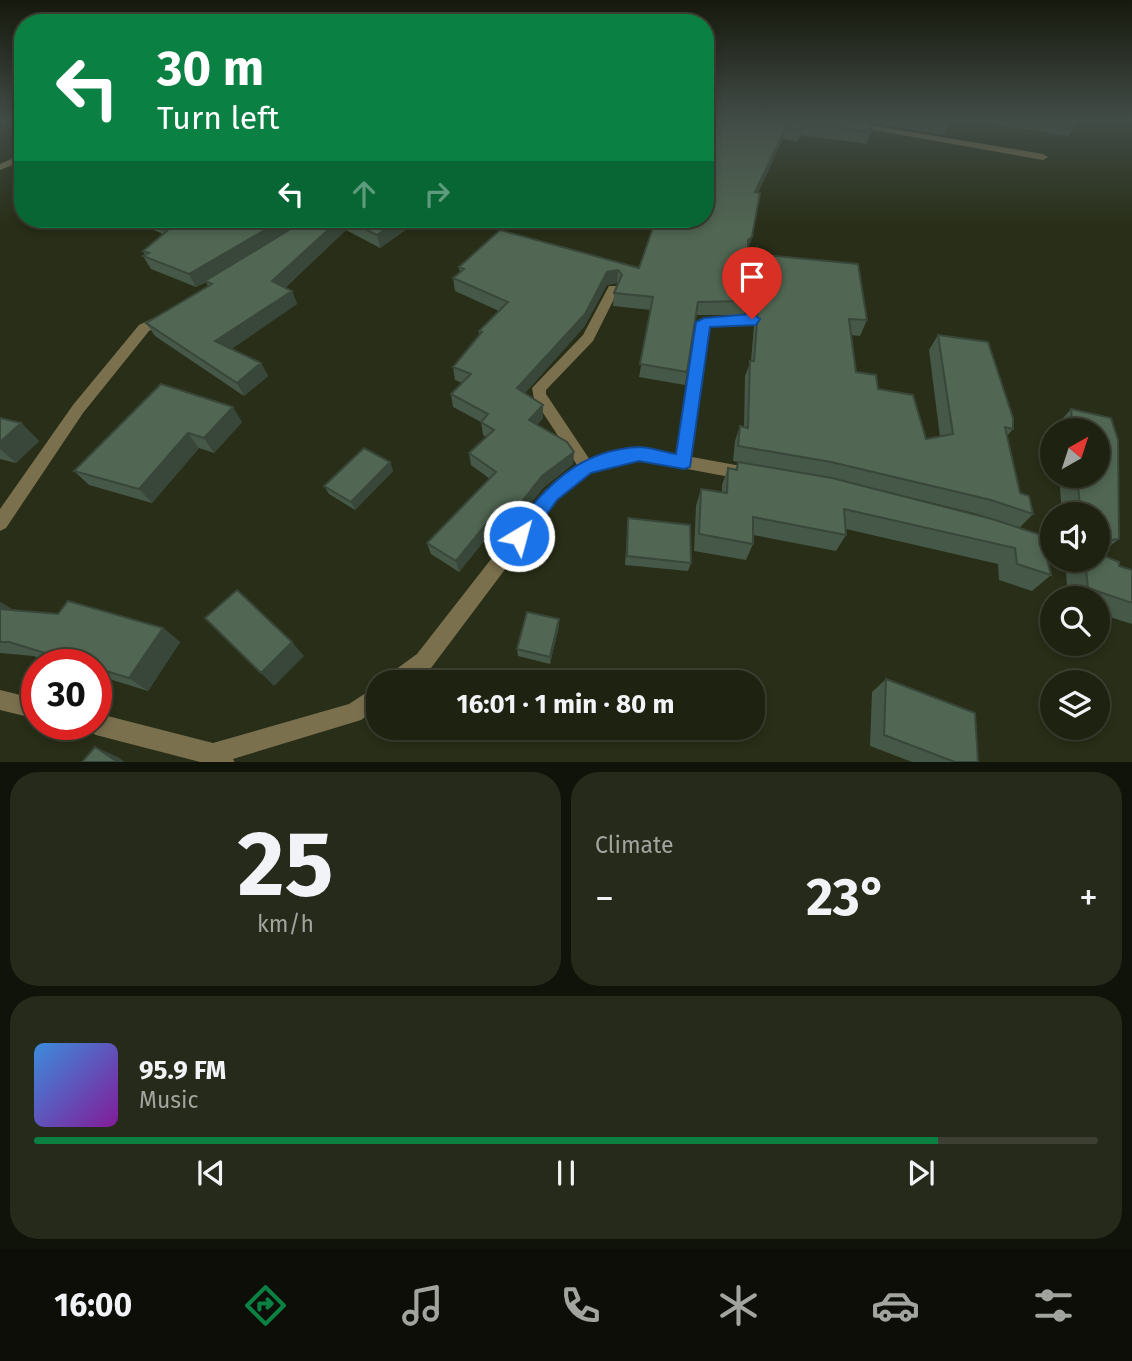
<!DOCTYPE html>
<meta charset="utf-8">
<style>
:root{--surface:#1e2211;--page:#262a1a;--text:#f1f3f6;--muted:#a1a49f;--line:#3c3f31;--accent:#0b8043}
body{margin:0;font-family:"Fira Sans",sans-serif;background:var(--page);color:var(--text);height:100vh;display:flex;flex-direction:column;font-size:26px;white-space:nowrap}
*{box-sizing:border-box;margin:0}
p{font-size:23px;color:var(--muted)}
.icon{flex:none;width:38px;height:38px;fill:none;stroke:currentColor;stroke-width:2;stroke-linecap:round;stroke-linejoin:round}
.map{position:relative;height:762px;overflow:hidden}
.drawer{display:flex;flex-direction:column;gap:10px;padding:10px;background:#101309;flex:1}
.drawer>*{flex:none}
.banner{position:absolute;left:14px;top:14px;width:700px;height:214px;border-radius:28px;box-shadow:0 4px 10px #0003,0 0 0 2px var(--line);background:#0b8043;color:#fff;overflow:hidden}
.needle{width:46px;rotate:39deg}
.tools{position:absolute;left:1040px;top:418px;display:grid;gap:14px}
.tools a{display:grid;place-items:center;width:70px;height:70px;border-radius:50%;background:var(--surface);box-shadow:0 4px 10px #0003,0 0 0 2px var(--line);font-size:35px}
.speed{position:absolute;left:21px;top:649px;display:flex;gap:14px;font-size:35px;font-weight:700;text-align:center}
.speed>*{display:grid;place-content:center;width:91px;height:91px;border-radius:50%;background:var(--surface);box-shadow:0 4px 10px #0003,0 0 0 2px var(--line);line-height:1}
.speed .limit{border:10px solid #d22;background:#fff;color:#111}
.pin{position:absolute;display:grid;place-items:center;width:60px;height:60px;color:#fff;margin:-72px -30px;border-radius:50% 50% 50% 0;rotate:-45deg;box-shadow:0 0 7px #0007}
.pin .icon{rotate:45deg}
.me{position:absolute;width:77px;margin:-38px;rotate:37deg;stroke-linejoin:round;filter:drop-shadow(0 0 5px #0008)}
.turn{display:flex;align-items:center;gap:24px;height:147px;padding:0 28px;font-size:32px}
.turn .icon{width:91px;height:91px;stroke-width:2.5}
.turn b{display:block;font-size:49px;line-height:60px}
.lanes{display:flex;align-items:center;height:66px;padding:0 28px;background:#0003;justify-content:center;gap:35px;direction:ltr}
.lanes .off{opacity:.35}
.big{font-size:52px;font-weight:700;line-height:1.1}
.drawer .widget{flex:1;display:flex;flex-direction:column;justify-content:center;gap:10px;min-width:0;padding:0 24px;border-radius:28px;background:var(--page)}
.drawer .dial{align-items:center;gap:0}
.dial b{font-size:91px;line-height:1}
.song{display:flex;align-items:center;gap:21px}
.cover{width:84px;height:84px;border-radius:10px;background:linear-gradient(135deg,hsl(210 70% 55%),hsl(290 70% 35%))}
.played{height:7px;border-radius:4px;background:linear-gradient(90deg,var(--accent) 85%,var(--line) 85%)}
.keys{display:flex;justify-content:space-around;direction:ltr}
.heat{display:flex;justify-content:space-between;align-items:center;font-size:38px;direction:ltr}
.drawer .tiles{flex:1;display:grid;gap:10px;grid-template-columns:1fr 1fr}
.widget:last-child{grid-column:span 2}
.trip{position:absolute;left:366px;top:670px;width:399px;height:70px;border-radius:28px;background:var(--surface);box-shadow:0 4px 10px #0003,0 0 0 2px var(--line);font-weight:700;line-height:70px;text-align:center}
.tab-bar{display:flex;height:112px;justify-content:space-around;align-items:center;background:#0c0e07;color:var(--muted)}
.tab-bar .icon{width:49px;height:49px}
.tab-bar .active{color:var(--accent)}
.tab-bar b{font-size:32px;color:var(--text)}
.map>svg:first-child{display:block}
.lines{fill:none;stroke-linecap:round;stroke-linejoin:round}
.minor{fill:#7b704e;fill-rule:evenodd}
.wall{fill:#465847;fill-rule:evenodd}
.shaded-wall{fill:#39473a}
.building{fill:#516653;stroke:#39473a;stroke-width:2}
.route{fill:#1a73e8;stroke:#114b97;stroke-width:2}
</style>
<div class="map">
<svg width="1132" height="763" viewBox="0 0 1132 763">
<rect width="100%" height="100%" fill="#282e17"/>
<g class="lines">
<!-- minor -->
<path class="minor" d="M 817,120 L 839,120 L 1043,154 L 1048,157 L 1043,160 Z
M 23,154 L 23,161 L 0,170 L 0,164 Z
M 753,250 L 759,253 L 759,319 C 747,330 729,324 713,325 L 708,327 L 692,457 L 752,468 L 754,473 L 752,478 L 746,480 L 639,460 L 591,472 L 557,500 L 431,668 L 411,682 L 385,682 L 388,675 L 417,654 L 545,490 L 577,465 L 534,399 L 532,388 L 583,335 L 609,286 L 617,286 L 619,289 L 593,341 L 546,390 L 546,394 L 590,460 L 639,448 L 677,454 L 696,325 C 709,311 729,319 747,317 L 747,253 Z
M 163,313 L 167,314 L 169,317 L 167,320 L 149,331 L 83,413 L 6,528 L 0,531 L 0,509 L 73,405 L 139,325 Z
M 1027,534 L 1052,542 L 1052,558 L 1021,548 L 1018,542 L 1021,536 Z
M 378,685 L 378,708 L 361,720 L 233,759 L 235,763 L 204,763 L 96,735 L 89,731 L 86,724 L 96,724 L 96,713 L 213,743 L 349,704 Z
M 0,690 L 37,699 L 37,719 L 0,710 Z"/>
</g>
<!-- wall -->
<path class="wall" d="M 705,120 L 950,120 L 944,135 L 871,123 L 871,132 L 867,144 L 801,135 L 797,142 L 783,138 L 758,193 L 752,237 L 748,250 L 748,301 L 744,315 L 696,315 L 685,385 L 639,377 L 651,310 L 613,306 L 614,293 L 618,284 L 617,283 L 607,285 L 584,327 L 525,393 L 543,418 L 537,425 L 574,452 L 573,464 L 543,488 L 503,539 L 492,531 L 459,572 L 431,554 L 427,543 L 490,479 L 471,465 L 469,453 L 486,437 L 483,435 L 481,422 L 453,407 L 451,394 L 462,383 L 455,380 L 453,367 L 479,335 L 479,331 L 499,311 L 455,291 L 453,278 L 460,272 L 459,267 L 639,268 L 654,225 L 622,219 L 705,219 Z
M 966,120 L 1077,120 L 1076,124 L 1069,136 Z
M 138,219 L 421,219 L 380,248 L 346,230 L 285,288 L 292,291 L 297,304 L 231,349 L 261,363 L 268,376 L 244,396 L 155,336 L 146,323 L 208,286 L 206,282 L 196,287 L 151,269 L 143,256 L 145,255 L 143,251 L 162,235 L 161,233 L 141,225 Z
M 766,255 L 867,320 L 860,336 L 851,335 L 856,372 L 878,389 L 926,439 L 940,437 L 929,350 L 938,335 L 1013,429 L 1007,436 L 1020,493 L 1033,514 L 1019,528 L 1051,575 L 1032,591 L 999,580 L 998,564 L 846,529 L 846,535 L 836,551 L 753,535 L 753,544 L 746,560 L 694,551 L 696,506 L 701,489 L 722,493 L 722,485 L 728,468 L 735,469 L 738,462 L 733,461 L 735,441 L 740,426 L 744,427 L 745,376 L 751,361 L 754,325 L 758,310 L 762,307 L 762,271 ZM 844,481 L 978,514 L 989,518 Z
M 161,384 L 242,422 L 214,453 L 199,448 L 152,503 L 89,485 L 74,471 Z
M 1071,409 L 1111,418 L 1118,440 L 1119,539 L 1100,554 L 1119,562 L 1119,566 L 1132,570 L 1132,624 L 1097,613 L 1097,598 L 1068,598 L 1065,560 L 1097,560 L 1097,514 L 1062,514 L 1059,476 L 1097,476 L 1097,430 L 1056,430 L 1056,426 Z
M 0,418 L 21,423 L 39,441 L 16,463 L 0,459 Z
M 390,462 L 393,471 L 355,510 L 329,494 L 324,486 Z
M 628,518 L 691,563 L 688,571 L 625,565 Z
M 0,602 L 13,610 L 163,628 L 180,642 L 148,691 L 96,675 L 96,665 L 63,665 L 33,656 L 0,653 Z
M 559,626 L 550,664 L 518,656 L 517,649 Z
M 886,679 L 978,762 L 912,762 L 870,746 L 872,692 Z"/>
<!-- shaded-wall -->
<path class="shaded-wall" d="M 804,123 L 801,135 L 797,142 L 801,130 Z
M 786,127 L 783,138 L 752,205 L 755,192 Z
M 284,219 L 309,219 L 196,287 L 189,274 Z
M 340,219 L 343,219 L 346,230 L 278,294 L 272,281 Z
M 400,219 L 421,219 L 380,248 L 377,235 Z
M 752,237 L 748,249 L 744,253 L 748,240 Z
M 618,270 L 617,283 L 607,285 L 584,327 L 518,401 L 517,388 L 607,272 Z
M 292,291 L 297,304 L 223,355 L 215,341 Z
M 261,363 L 268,376 L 244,396 L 237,383 Z
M 543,405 L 543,418 L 529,433 L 529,420 Z
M 233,407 L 242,422 L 214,453 L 204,438 Z
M 21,423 L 39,441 L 16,463 L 0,449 L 0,442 Z
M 188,433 L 199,448 L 152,503 L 139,489 Z
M 574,452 L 573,464 L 543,488 L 503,539 L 502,527 L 542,476 Z
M 390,462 L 393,471 L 355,510 L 351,502 Z
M 490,519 L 492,531 L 459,572 L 456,561 Z
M 0,602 L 15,611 L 0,618 Z
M 559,619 L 559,626 L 550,664 L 550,657 Z
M 163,628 L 180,642 L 148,691 L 129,678 Z
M 292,642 L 304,656 L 274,686 L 261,673 Z
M 95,747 L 118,757 L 125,762 L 118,762 Z"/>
<!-- building -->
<path class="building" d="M 705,120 L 871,120 L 871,132 L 804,123 L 801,130 L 786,127 L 755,192 L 760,193 L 752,237 L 748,240 L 748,301 L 698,302 L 687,372 L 640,364 L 653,297 L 614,293 L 622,275 L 618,270 L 607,272 L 585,314 L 517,388 L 543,405 L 529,420 L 567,442 L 574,452 L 542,476 L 502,527 L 490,519 L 456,561 L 427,543 L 496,472 L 469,453 L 494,430 L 481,422 L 488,414 L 451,394 L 471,374 L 453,367 L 482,332 L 479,331 L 508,302 L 453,278 L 464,269 L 459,267 L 500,230 L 639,268 L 656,219 L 705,219 Z
M 932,120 L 950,120 L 950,123 Z
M 1049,120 L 1077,120 L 1076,124 Z
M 151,219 L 284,219 L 189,274 L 143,256 L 149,253 L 143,251 L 167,231 L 159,228 L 165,224 Z
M 307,219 L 340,219 L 272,281 L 292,291 L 215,341 L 261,363 L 237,383 L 146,323 L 212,284 L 205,281 Z
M 345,219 L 400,219 L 377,235 Z
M 766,255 L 858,264 L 867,320 L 849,319 L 856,372 L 876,375 L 878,389 L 913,395 L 926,439 L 953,434 L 938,335 L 988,342 L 1013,418 L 1013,429 L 1005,427 L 1020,493 L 1029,496 L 1033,514 L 991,500 L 831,462 L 738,446 L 740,426 L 748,428 L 750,361 L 754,361 L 758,310 L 766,304 Z
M 161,384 L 233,407 L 204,438 L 188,433 L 139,489 L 74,471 Z
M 1071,409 L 1111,418 L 1118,440 L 1119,539 L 1097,542 L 1097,514 L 1081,514 L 1077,476 L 1097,476 L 1097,430 L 1073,430 Z
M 0,418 L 21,423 L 0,442 Z
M 364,448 L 390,462 L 351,502 L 324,486 Z
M 738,462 L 832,478 L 992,519 L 1041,535 L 1051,575 L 1017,564 L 1015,548 L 844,509 L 846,535 L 753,517 L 753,544 L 699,534 L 701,489 L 727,493 L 728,468 L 737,470 Z
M 628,518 L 690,525 L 691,563 L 627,556 Z
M 1097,553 L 1119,562 L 1119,566 L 1132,570 L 1132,603 L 1088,588 L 1085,560 L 1097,560 Z
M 237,590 L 292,642 L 261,673 L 205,618 Z
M 68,601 L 163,628 L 129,678 L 96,668 L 96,665 L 85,665 L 9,642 L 0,642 L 0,609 L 58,614 Z
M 527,612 L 559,619 L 550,657 L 517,649 Z
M 886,679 L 975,713 L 978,762 L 955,762 L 884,735 Z
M 95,747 L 118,762 L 82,762 Z"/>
<!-- sky -->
<linearGradient id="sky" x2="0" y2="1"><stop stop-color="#16190d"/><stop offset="0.53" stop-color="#424c47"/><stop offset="1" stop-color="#424c47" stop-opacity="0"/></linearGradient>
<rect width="1132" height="227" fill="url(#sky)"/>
<!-- route -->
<path class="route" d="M 752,314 L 760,319 L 756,325 L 710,327 L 690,467 L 684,469 L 639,461 L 591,473 L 557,500 L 526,543 L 519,545 L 512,543 L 509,536 L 512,530 C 547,486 578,450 639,447 C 650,447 664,452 676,454 L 696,322 L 704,318 Z"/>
</svg>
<div class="tools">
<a><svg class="needle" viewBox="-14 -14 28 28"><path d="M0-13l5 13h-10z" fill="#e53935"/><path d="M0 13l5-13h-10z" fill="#a1a49f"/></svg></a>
<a><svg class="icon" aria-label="sound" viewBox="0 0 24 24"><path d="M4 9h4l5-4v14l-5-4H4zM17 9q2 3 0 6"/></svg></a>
<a><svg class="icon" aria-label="search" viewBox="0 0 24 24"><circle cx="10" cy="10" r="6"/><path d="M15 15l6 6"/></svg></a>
<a><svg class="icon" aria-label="layers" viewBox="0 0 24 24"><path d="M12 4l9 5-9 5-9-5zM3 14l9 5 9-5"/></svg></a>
</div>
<div class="speed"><div class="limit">30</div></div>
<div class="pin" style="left:752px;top:319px;background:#d93025"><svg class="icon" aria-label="arrive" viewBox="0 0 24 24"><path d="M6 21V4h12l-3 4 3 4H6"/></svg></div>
<svg class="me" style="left:519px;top:536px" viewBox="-20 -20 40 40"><circle r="17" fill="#1a73e8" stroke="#fff" stroke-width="3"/><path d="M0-11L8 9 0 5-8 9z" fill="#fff"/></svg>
<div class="trip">16:01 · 1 min · 80 m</div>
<div class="banner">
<div class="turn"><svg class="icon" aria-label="left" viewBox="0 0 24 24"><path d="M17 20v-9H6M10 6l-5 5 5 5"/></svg><div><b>30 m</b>Turn left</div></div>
<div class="lanes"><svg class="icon" aria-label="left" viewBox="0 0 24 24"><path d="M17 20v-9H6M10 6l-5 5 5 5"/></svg><svg class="icon off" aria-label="ahead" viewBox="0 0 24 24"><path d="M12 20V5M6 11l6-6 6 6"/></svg><svg class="icon off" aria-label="right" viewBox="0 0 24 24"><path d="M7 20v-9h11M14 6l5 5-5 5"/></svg></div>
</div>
</div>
<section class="drawer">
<div class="tiles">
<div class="widget dial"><b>25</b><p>km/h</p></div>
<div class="widget"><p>Climate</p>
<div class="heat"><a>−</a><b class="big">23°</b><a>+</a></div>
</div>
<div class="widget">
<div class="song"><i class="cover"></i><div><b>95.9 FM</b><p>Music</p></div></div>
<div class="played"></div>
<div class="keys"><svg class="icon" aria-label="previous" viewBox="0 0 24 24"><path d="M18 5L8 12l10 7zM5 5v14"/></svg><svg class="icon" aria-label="pause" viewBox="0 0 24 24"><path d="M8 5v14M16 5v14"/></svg><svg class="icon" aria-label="next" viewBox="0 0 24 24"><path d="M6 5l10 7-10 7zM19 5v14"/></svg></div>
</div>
</div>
</section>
<nav class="tab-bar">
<b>16:00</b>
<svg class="icon active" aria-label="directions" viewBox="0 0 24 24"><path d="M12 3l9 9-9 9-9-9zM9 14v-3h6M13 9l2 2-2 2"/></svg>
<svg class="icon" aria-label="music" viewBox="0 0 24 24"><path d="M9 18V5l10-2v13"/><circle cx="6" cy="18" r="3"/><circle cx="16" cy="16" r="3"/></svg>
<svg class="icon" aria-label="phone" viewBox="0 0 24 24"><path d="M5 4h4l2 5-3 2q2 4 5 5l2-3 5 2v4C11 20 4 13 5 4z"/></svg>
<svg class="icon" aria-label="climate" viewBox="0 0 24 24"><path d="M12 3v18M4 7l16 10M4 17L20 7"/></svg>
<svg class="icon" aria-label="car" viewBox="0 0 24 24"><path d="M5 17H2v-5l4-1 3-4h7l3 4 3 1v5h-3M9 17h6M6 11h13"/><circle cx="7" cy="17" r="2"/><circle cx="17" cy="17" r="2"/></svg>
<svg class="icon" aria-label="filters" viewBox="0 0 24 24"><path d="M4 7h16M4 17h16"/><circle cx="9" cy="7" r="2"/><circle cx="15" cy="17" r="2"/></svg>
</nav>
